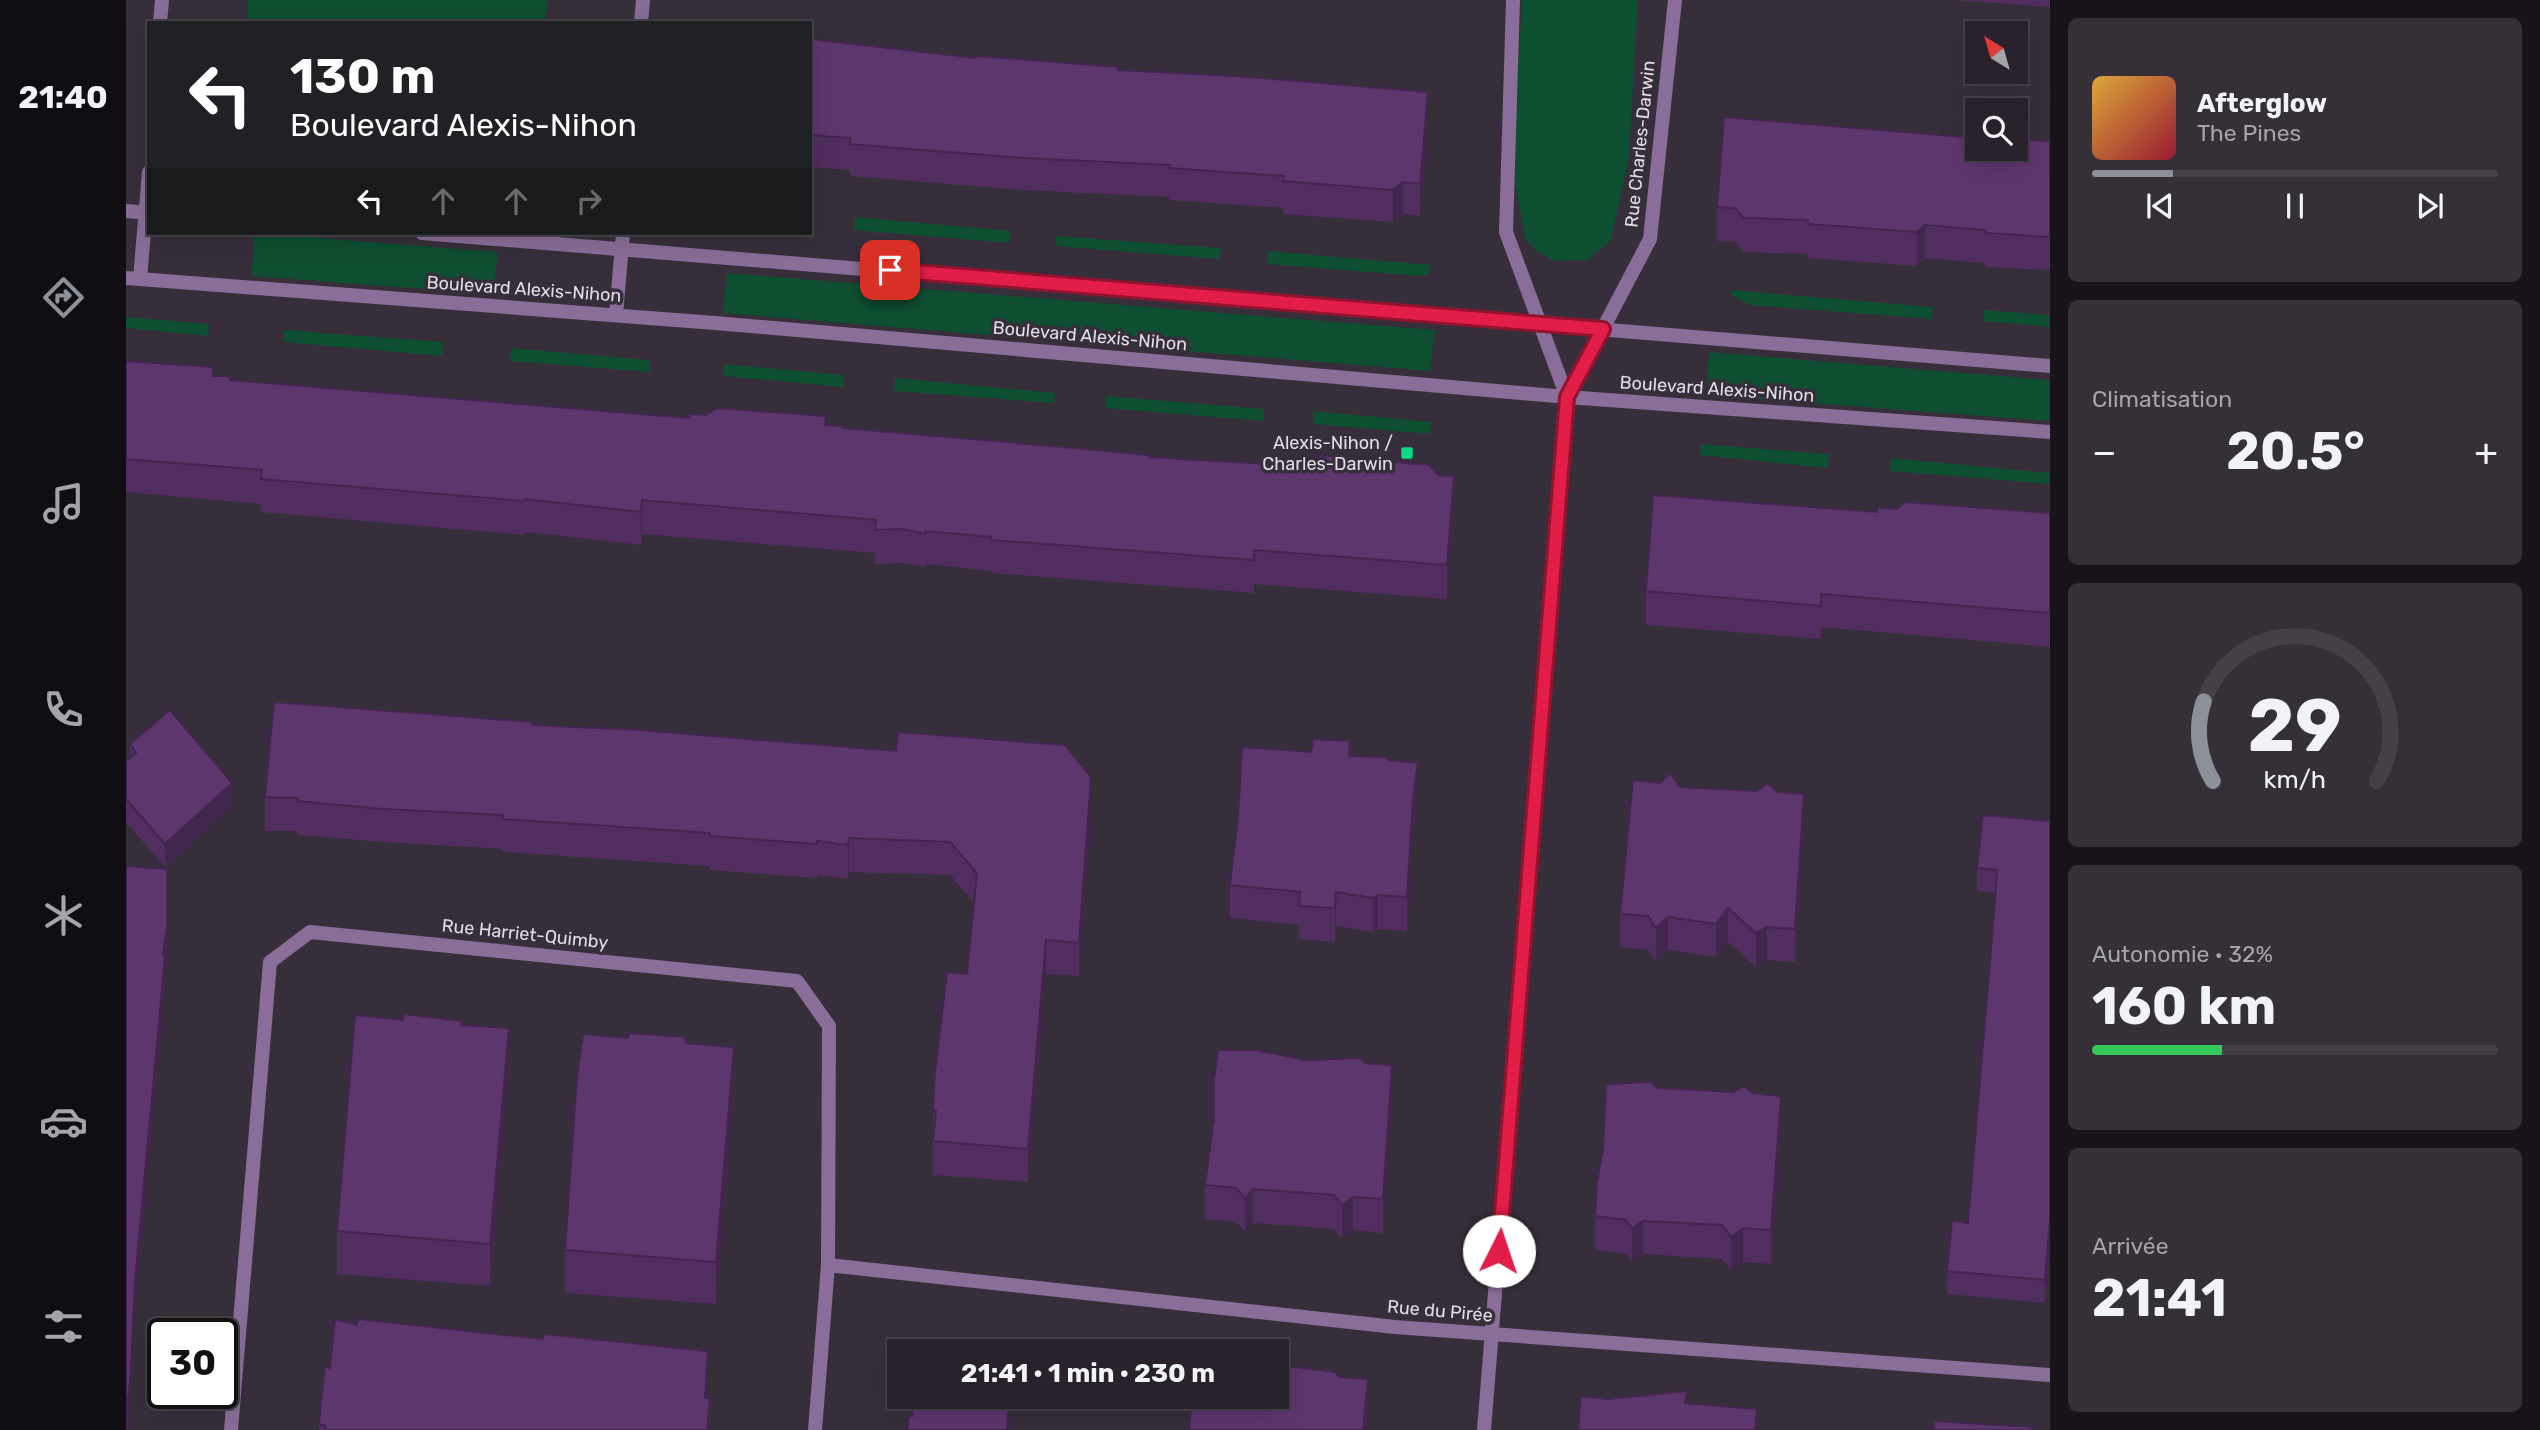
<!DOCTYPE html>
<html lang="fr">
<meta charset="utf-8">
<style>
:root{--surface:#29222c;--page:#352f38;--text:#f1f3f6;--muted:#a5a4a9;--line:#453f48;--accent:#8c9099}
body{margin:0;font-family:Rubik,sans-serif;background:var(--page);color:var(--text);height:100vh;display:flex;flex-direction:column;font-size:26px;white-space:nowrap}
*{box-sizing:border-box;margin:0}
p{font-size:23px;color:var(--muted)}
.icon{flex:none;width:38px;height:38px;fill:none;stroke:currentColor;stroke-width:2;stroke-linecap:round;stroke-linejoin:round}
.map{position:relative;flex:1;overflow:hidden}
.side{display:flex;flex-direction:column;gap:18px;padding:18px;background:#171318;width:490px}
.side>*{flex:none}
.guide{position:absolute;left:21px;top:21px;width:665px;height:214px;border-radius:0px;box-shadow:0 7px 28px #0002,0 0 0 2px var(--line);background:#202124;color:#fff;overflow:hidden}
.needle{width:46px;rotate:323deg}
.tools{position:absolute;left:1839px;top:21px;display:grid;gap:14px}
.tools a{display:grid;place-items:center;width:63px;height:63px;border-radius:0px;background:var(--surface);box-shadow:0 7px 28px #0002,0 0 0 2px var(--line);font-size:35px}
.speed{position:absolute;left:21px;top:1318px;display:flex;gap:14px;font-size:35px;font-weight:700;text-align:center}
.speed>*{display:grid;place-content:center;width:91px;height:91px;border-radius:50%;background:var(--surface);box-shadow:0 7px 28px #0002,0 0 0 2px var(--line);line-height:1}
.speed .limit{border:4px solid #111;border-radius:10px;background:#fff;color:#111}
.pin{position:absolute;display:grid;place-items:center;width:60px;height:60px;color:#fff;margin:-30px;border-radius:14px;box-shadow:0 4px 10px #0006}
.me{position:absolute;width:77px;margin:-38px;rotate:4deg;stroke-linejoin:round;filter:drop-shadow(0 0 5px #0008)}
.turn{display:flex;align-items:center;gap:24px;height:147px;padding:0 28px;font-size:32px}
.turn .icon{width:91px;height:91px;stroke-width:2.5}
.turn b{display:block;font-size:49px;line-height:60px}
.lanes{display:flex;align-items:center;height:66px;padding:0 28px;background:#0003;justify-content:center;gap:35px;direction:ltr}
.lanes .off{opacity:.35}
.big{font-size:52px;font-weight:700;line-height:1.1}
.side .tile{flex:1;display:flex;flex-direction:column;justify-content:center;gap:10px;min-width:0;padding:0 24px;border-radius:10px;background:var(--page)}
.side .dial{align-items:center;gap:0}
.dial svg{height:182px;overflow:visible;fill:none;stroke:var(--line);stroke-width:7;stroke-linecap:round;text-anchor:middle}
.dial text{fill:var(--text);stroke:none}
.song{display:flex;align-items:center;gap:21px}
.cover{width:84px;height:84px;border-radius:10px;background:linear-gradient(135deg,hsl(40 70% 55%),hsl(350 70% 35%))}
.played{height:7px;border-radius:4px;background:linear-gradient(90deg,var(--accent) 20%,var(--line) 20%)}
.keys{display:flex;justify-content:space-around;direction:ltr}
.heat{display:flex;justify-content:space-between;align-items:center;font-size:38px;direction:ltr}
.charge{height:10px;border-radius:5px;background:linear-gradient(90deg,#34c759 32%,var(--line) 0)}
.trip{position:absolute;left:761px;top:1339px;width:402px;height:70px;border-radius:0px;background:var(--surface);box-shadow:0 7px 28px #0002,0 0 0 2px var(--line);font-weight:700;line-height:70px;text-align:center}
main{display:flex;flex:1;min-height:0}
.tab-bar{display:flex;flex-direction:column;width:126px;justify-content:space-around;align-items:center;background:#100e12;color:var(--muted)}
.tab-bar .icon{width:49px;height:49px}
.tab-bar .on{color:var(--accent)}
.tab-bar b{font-size:32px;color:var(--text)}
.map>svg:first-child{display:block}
.green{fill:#0e4e31}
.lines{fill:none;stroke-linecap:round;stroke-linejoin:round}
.minor{stroke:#8a6d98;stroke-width:14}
.wall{fill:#512e5f}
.shaded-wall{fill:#42264d}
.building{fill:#5e366e;stroke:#42264d;stroke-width:2}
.route-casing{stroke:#92132f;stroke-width:18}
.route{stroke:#e11d48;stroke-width:12}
.poi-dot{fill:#0cd98a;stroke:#372e3b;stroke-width:2.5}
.labels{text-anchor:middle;stroke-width:7;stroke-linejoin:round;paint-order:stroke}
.street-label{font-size:18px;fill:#e2dce4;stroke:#372e3b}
.poi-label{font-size:18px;fill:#e2dce4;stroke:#372e3b;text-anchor:end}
</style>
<main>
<nav class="tab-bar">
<b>21:40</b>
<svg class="icon on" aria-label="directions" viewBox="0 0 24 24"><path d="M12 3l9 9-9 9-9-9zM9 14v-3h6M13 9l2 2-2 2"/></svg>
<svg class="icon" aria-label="music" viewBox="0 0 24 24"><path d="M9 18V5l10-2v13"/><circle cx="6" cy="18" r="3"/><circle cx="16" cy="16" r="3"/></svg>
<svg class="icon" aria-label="phone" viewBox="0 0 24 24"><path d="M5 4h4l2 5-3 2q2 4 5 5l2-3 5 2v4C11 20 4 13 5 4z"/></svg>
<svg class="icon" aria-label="climate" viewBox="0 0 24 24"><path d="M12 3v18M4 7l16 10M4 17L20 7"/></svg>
<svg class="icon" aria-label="car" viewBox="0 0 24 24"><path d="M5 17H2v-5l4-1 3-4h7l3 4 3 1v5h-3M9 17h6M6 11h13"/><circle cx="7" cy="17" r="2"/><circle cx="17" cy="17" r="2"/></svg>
<svg class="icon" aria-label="filters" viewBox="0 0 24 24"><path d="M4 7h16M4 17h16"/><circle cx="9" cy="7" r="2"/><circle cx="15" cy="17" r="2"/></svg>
</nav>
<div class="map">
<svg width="1924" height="1430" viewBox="0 0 1924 1430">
<rect width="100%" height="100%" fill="#372e3b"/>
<!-- green -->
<path class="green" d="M 122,0 L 422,0 L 419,23 L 121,23 Z
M 1396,0 L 1512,0 L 1503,157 L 1485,240 L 1462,260 L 1429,261 L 1410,251 L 1399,238 L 1386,167 Z
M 729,217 L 885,231 L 884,243 L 728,230 Z
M 128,233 L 372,252 L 367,294 L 126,276 Z
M 930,236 L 1095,248 L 1093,259 L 930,246 Z
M 1142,251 L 1305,265 L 1303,274 L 1294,276 L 1141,264 Z
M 601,273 L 1309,330 L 1304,371 L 597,313 Z
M 1606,290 L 1807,307 L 1806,319 L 1624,305 L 1605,295 Z
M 1858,310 L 1924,315 L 1924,327 L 1857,321 Z
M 0,317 L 83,324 L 82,336 L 0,328 Z
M 158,330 L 317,342 L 316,356 L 157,342 Z
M 385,348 L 524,360 L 524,372 L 384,361 Z
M 1583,352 L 1924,380 L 1924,421 L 1580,395 Z
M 598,364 L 718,375 L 717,387 L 597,376 Z
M 769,378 L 929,393 L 928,403 L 768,391 Z
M 980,396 L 1138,409 L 1137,421 L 979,408 Z
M 1187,411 L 1305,422 L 1304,434 L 1187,424 Z
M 1575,444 L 1703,454 L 1702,468 L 1574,455 Z
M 1765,458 L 1924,473 L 1924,484 L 1764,471 Z"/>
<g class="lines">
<!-- minor -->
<path class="minor" d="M 1387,0 L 1380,232 L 1441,397
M 34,23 L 36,0
M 515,23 L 517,0
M 0,211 L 23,213
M 296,233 L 1924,366
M 0,278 L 589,323 L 1441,397 L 1924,432
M 14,279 L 23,172
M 490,315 L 497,233
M 702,1265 L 1269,1327 L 1924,1375
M 105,1430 L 144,962 L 184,932 L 671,981 L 703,1026 L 702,1265 L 689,1430
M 1358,1430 L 1441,397 L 1524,239 L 1549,0"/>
</g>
<!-- wall -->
<path class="wall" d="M 1827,0 L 1924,0 L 1924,7 Z
M 684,39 L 849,58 L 992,70 L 1302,124 L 1294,216 L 1277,214 L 1267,222 L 1157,214 L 1157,208 L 1043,200 L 1043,197 L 896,190 L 724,176 L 724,170 L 684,167 Z
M 1924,141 L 1924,270 L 1859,267 L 1859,263 L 1799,258 L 1791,266 L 1682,258 L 1682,254 L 1618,252 L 1609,242 L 1591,241 L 1591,207 L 1852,149 Z
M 0,361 L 87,376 L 104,380 L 563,418 L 700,425 L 717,428 L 1023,457 L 1328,509 L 1321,599 L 1128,584 L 1128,593 L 866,573 L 865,571 L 800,564 L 800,567 L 775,563 L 749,564 L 749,553 L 516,534 L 515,545 L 399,532 L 398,535 L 135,512 L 135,504 L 0,492 Z
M 1770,509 L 1924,513 L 1924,647 L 1695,627 L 1695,639 L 1520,625 L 1520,591 L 1751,512 Z
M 407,725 L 965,811 L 953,976 L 920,974 L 902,1182 L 807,1175 L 807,1110 L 841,974 L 848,903 L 824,875 L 723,872 L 722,879 L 691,875 L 691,878 L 584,870 L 584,866 L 377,852 L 377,849 L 257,842 L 171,835 L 171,831 L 139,831 L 139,797 Z
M 4,744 L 106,807 L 39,867 L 0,822 L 0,761 L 4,758 Z
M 1224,756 L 1292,797 L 1287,832 L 1281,931 L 1252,929 L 1247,932 L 1210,926 L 1209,942 L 1173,939 L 1173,925 L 1104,918 L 1104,885 Z
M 1554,787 L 1678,827 L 1669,962 L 1641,960 L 1630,967 L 1602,942 L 1590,957 L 1542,950 L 1530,961 L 1522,950 L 1494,947 L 1494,914 Z
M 1924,821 L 1924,1242 L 1919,1303 L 1821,1294 L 1821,1271 L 1842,1223 L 1869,893 L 1851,891 L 1851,868 Z
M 277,1020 L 336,1025 L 383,1071 L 364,1286 L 211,1274 L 211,1231 Z
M 560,1043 L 608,1090 L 590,1304 L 439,1293 L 439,1250 Z
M 1531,1088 L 1655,1130 L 1645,1264 L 1617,1262 L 1605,1270 L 1596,1259 L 1517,1254 L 1506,1262 L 1500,1254 L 1469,1250 L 1469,1216 Z
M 1266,1099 L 1257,1233 L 1227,1230 L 1216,1239 L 1208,1229 L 1127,1223 L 1119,1231 L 1110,1222 L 1079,1219 L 1079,1185 L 1088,1118 Z
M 231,1325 L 582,1385 L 581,1398 L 584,1430 L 193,1430 L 195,1402 L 204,1368 Z"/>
<!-- shaded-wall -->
<path class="shaded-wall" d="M 1302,92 L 1302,124 L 1294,216 L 1294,184 Z
M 1277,182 L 1277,214 L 1267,222 L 1267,190 Z
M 1799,225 L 1799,258 L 1791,266 L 1791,232 Z
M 1328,476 L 1328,509 L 1321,599 L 1321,565 Z
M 516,500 L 516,534 L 515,545 L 515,512 Z
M 1292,763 L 1292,797 L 1287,832 L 1281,931 L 1281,897 L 1287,798 Z
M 965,777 L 965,811 L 953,976 L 953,943 Z
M 106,783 L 106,807 L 39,867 L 39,844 Z
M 1678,794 L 1678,827 L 1669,962 L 1669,929 Z
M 723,838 L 723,872 L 722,879 L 722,845 Z
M 1210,892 L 1210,926 L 1209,942 L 1209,908 Z
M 1252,895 L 1252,929 L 1247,932 L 1247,898 Z
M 1602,908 L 1602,942 L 1590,957 L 1590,924 Z
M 1542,917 L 1542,950 L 1530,961 L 1530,928 Z
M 1641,927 L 1641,960 L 1630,967 L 1630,933 Z
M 41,928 L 41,962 L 39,976 L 39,991 L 9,1314 L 5,1405 L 3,1430 L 0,1430 L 9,1280 L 37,953 Z
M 920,940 L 920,974 L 902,1182 L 902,1149 Z
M 383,1028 L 383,1071 L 364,1286 L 364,1244 Z
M 608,1047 L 608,1090 L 590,1304 L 590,1262 Z
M 1266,1065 L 1266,1099 L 1257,1233 L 1257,1199 Z
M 1655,1096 L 1655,1130 L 1645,1264 L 1645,1230 Z
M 1127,1189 L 1127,1223 L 1119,1231 L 1119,1198 Z
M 1227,1197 L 1227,1230 L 1216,1239 L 1216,1205 Z
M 1924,1218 L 1924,1242 L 1919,1303 L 1919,1280 Z
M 1517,1221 L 1517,1254 L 1506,1262 L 1506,1228 Z
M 1617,1228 L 1617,1262 L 1605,1270 L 1605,1237 Z
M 582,1351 L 582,1385 L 579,1430 L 579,1398 Z
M 1242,1379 L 1242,1413 L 1240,1430 L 1237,1430 Z
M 883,1396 L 883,1430 L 881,1430 Z
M 584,1398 L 584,1430 L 581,1430 Z"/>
<!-- building -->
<path class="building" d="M 684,39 L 849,58 L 850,56 L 892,59 L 992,67 L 992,70 L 1110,76 L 1302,92 L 1294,184 L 1277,182 L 1267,190 L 1157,181 L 1158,176 L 1043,168 L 1044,165 L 896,158 L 724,144 L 724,138 L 684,135 Z
M 1598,117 L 1852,138 L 1852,149 L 1890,149 L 1890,139 L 1924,141 L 1924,237 L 1859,233 L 1859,230 L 1799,225 L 1791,232 L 1682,224 L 1682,220 L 1618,218 L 1609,208 L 1591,207 Z
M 0,361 L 87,367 L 87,376 L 104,376 L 104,380 L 563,418 L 563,414 L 580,415 L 591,408 L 700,416 L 699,425 L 717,426 L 716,428 L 949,448 L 1023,455 L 1023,457 L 1175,466 L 1175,464 L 1193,464 L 1193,455 L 1303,465 L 1312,475 L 1328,476 L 1321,565 L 1128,550 L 1128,560 L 866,540 L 865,537 L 800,531 L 800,534 L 775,529 L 749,530 L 750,520 L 516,500 L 515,512 L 399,499 L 398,501 L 135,479 L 136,470 L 0,459 Z
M 1527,495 L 1751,512 L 1752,507 L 1770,509 L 1780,502 L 1924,513 L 1924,613 L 1695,594 L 1695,606 L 1520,591 Z
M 148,702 L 407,722 L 406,725 L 515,730 L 770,751 L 772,732 L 939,745 L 965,777 L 953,943 L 920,940 L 902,1149 L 807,1141 L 810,1111 L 807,1110 L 809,1073 L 821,972 L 841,974 L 851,873 L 824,842 L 723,838 L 722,845 L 691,841 L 691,844 L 584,836 L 584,833 L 377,819 L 377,815 L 257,809 L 171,801 L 172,798 L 139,797 Z
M 44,710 L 106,783 L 39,844 L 0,799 L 0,761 L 10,753 L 4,744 Z
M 1187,739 L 1224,741 L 1223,756 L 1259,757 L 1263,760 L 1292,763 L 1287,798 L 1281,897 L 1252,895 L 1247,898 L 1210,892 L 1209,908 L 1173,906 L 1174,892 L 1104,885 L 1112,817 L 1116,747 L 1185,752 Z
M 1544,773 L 1554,787 L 1631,791 L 1642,783 L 1651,792 L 1678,794 L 1669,929 L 1641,927 L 1630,933 L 1602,908 L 1590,924 L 1542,917 L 1530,928 L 1522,916 L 1494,914 L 1507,780 L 1534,783 Z
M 1857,815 L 1924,821 L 1924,1218 L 1919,1280 L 1821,1271 L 1826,1221 L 1842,1223 L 1868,914 L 1871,870 L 1851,868 Z
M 0,866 L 41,869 L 41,928 L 37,953 L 39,957 L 9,1280 L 5,1371 L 0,1420 Z
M 278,1014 L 336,1021 L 335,1025 L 383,1028 L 364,1244 L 211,1231 L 229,1015 L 277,1020 Z
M 503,1033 L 559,1037 L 560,1043 L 608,1047 L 590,1262 L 439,1250 L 451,1077 L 457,1034 L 502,1038 Z
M 1092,1050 L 1130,1050 L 1180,1060 L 1234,1058 L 1239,1063 L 1266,1065 L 1257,1199 L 1227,1197 L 1216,1205 L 1208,1195 L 1127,1189 L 1119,1198 L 1110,1188 L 1079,1185 L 1088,1118 L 1088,1079 Z
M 1525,1082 L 1531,1088 L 1607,1092 L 1618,1086 L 1627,1093 L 1655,1096 L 1645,1230 L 1617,1228 L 1605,1237 L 1596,1225 L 1517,1221 L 1506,1228 L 1500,1220 L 1469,1216 L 1471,1182 L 1477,1149 L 1480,1084 Z
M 209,1319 L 231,1325 L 232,1319 L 417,1339 L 418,1334 L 582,1351 L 579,1398 L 584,1398 L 581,1430 L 199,1430 L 199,1425 L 193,1425 L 195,1402 L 199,1366 L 204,1368 Z
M 1152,1365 L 1210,1372 L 1213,1377 L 1242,1379 L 1237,1430 L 1063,1430 L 1066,1396 L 1152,1396 Z
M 1561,1391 L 1559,1403 L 1631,1409 L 1629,1430 L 1452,1430 L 1455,1396 L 1482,1399 Z
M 788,1396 L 883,1396 L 881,1430 L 781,1430 L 783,1416 L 786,1416 Z
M 1808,1421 L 1906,1427 L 1906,1430 L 1808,1430 Z"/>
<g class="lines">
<defs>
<path id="route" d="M 764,270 L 1477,329 L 1441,397 L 1373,1251"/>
</defs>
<!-- route casing -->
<use href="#route" class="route-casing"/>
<!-- route -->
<use href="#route" class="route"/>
</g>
<!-- markers -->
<rect class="poi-dot" x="1274" y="446" width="14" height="14" rx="3.5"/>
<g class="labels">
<!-- street labels -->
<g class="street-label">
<text transform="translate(1514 144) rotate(-84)" y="6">Rue Charles-Darwin</text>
<text transform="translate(398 289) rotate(4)" y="6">Boulevard Alexis-Nihon</text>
<text transform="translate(964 336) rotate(5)" y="6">Boulevard Alexis-Nihon</text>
<text transform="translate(1591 389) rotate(4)" y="6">Boulevard Alexis-Nihon</text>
<text transform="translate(399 934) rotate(6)" y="6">Rue Harriet-Quimby</text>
<text transform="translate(1314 1311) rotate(5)" y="6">Rue du Pirée</text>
</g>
<!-- poi labels -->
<g class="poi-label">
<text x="1267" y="449">Alexis-Nihon /<tspan x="1267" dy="21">Charles-Darwin</tspan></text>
</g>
</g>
</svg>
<div class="tools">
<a><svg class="needle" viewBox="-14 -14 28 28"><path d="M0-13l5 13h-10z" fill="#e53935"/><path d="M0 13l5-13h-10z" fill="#a5a4a9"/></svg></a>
<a><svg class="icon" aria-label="search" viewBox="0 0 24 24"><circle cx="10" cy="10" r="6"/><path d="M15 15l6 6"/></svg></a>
</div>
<div class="speed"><div class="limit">30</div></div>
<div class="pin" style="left:764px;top:270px;background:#d93025"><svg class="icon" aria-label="arrive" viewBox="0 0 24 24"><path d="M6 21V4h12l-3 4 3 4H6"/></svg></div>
<svg class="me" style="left:1373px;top:1251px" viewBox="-20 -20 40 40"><circle r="19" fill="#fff"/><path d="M0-13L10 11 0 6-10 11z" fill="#e11d48"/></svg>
<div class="trip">21:41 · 1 min · 230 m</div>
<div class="guide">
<div class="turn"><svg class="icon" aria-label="left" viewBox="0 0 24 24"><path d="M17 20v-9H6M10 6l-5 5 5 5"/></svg><div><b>130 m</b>Boulevard Alexis-Nihon</div></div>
<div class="lanes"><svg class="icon" aria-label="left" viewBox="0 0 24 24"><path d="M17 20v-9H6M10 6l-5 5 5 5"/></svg><svg class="icon off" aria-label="ahead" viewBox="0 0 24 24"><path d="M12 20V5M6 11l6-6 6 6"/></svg><svg class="icon off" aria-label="ahead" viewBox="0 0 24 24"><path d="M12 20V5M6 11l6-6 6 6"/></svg><svg class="icon off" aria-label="right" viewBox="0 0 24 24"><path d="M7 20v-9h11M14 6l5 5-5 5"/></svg></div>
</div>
</div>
<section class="side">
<div class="tile">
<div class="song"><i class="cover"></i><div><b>Afterglow</b><p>The Pines</p></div></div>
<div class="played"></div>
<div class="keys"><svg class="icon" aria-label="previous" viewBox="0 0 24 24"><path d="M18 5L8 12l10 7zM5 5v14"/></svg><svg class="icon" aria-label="pause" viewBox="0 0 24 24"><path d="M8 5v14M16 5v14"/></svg><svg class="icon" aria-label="next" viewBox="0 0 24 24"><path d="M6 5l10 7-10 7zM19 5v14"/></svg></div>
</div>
<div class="tile"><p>Climatisation</p>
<div class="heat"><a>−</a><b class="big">20.5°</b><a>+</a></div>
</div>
<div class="tile dial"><svg viewBox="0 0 100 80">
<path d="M14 69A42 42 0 1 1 86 69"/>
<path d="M14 69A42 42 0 0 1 10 34" stroke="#8c9099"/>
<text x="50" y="56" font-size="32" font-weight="700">29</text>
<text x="50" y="72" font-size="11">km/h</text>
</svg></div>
<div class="tile"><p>Autonomie · 32%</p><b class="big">160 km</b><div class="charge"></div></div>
<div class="tile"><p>Arrivée</p><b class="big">21:41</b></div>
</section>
</main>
